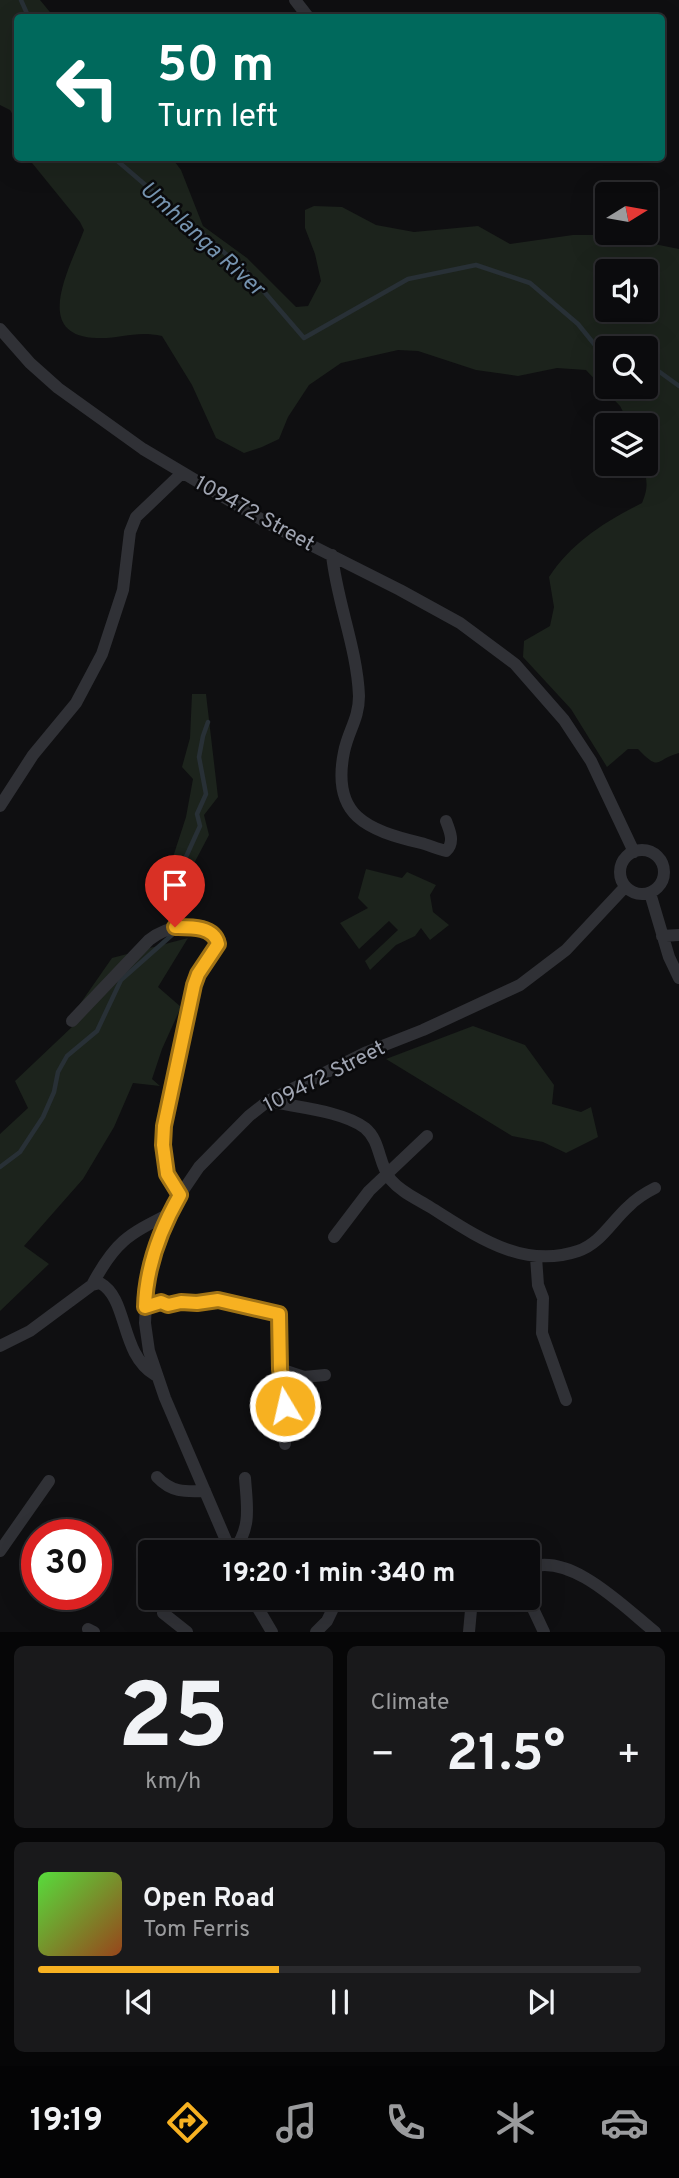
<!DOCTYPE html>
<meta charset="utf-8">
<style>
:root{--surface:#0b0b0d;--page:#19191b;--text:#f1f3f6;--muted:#9a9b9d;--line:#2b2b2e;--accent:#f7b121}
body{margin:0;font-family:Overpass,sans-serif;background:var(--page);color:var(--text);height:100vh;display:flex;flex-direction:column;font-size:26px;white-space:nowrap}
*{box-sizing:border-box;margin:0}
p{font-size:23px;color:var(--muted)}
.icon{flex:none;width:38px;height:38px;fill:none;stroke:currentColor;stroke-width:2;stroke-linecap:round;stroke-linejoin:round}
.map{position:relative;height:1632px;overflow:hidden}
.sheet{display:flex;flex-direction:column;gap:14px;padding:14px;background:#060607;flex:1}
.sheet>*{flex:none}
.top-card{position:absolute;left:14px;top:14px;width:651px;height:147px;border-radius:7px;box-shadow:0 7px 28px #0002,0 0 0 2px var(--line);background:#00695c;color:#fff;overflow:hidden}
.needle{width:46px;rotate:79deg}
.buttons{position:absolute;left:595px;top:182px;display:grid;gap:14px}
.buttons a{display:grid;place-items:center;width:63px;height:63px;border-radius:7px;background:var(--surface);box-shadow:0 7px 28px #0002,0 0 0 2px var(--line);font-size:35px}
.speed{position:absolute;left:21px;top:1519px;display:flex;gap:14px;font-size:35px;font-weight:700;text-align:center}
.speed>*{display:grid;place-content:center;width:91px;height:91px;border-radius:50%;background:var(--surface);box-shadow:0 7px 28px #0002,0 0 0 2px var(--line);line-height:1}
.speed .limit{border:10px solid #d22;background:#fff;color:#111}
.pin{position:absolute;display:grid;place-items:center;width:60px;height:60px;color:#fff;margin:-72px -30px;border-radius:50% 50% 50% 0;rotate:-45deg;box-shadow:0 0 7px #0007}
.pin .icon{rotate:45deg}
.me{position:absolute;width:77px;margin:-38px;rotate:351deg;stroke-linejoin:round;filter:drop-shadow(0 0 5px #0008)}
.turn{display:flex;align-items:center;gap:24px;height:147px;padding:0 28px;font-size:32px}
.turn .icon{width:91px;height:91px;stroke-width:2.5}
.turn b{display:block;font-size:49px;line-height:60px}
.big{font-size:52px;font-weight:700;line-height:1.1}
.sheet .card{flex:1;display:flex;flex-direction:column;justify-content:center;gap:10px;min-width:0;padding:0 24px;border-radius:10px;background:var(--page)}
.sheet .dial{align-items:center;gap:0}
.dial b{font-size:91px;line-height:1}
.song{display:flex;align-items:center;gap:21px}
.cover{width:84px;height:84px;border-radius:10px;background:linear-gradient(135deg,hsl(110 70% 55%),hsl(20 70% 35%))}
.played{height:7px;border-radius:4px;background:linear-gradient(90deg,var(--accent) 40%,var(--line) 40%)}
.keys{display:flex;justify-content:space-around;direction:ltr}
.heat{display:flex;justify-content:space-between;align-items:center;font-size:38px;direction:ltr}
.sheet .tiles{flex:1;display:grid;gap:14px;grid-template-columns:1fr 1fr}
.card:last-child{grid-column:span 2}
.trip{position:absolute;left:138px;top:1540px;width:402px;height:70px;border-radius:7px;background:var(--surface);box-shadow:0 7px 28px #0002,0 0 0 2px var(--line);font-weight:700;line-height:70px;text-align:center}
.tabs{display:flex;height:112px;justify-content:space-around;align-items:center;background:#040405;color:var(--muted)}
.tabs .icon{width:49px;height:49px}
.tabs .selected{color:var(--accent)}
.tabs b{font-size:32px;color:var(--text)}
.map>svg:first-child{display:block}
.green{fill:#1c231c;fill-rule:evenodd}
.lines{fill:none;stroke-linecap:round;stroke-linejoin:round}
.stream{stroke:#283036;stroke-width:4.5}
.minor{stroke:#303136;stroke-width:12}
.route-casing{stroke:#a17315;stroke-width:18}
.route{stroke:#f7b121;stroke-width:12}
.labels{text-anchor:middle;stroke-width:5;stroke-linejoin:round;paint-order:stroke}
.street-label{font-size:21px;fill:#a0a5b2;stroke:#0a0a0c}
.water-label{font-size:23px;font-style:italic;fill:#7593af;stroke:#0a0a0c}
</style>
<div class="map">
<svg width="679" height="1632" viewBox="0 0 679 1632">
<rect width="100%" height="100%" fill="#0f0f11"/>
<!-- green -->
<path class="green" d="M 0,0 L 40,0 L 54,17 L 18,18 L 17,122 L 10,110 L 0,105 Z
M 28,158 L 172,158 L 181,170 L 203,226 L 247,258 L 296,307 L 308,306 L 321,281 L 315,254 L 305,228 L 305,210 L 314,206 L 342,207 L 376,225 L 414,232 L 478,226 L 510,244 L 573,235 L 609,235 L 679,249 L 679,753 C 655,759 661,773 638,749 L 628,749 L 607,767 L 571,709 L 523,657 L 524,641 L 550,626 L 554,607 L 549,577 C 572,542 606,521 642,503 C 650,484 645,482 645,464 C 645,454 646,438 646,425 L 630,425 L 620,406 L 586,370 L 557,368 L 518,376 L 476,370 L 418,351 L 398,350 L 341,363 L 309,385 L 288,417 L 279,439 L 262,447 L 244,453 L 216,438 L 192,385 L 162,336 C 135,330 122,339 97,338 C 30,336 71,266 84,230 L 80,222 ZM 646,271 L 646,310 L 607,310 L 607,271 ZM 646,348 L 646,387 L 607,387 L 607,348 Z
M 192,694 L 206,694 L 218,797 L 204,815 L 209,835 L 190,871 L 187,896 L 168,899 L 158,872 L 173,857 L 186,817 L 193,779 L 182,767 L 190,738 Z
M 366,869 L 402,878 L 407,872 L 436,885 L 430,895 L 433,912 L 449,925 L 430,940 L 421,928 L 415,936 L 396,945 L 370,970 L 365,961 L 398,930 L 389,921 L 359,949 L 340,923 L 368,908 L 358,898 Z
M 188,938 L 158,987 L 181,1007 L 162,1049 L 152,1079 L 160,1086 L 133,1083 L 114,1127 L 83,1179 L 24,1246 L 49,1264 L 0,1311 L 0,1134 L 28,1108 L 15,1081 L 73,1026 L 80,1004 L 112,958 Z
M 473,1026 L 525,1045 L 554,1085 L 552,1104 L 581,1112 L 591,1107 L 598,1137 L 566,1153 L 543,1142 L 512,1136 L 386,1059 Z"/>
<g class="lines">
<!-- stream -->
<path class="stream" d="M 21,0 L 29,18
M 114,158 L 248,273 L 304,338 L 408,279 L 476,265 L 530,283 L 578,324 L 607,360
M 646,365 L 650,365 L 679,386
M 183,916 L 180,870 L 200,826 L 197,814 L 206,794 L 199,757 L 203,736 L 208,722
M 0,1167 L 20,1152 L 43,1117 L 54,1092 L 58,1072 L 67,1056 L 97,1031 L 121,980 L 173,934"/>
<!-- minor -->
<path class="minor" d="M 295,0 L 309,18
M 0,329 L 30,363 L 58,388 L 143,449 L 269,524 L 400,590 L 460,623 L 515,664 L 564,720 L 591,761 L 634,852
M 332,555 C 337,602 357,648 359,696 C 359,719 348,731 344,752 C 331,816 367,830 421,843 C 429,845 437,849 446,851 C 455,843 450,831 446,821
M 0,806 L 33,755 L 76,703 L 102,654 L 123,590 L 130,532 L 136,517 L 182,473
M620 872a22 22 0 1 1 44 0a22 22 0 1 1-44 0Z
M 650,893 L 669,957 L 679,978
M 662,936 L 679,935
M 72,1021 L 149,940 C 168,925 194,922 215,935 L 218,944 L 217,949 L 198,974 L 194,985 L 165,1126 L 163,1145 L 167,1174 L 180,1195
M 268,1101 C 295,1107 343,1111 365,1128 C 381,1141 378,1164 391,1180 C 401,1192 417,1199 430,1207 C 475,1235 522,1270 578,1251 C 600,1244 612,1221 629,1206 C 637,1198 645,1193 655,1188
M 334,1237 L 369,1191 L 427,1136
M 536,1257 L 538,1285 L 543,1298 L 542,1333 L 566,1400
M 92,1285 C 115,1242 127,1235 169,1214
M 145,1307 L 161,1302 L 168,1305 L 181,1302 L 197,1303 L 223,1300 L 279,1314 L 279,1355 L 285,1406 L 285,1444
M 0,1346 L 30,1331 L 92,1285 L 100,1283 C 129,1299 119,1353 155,1375
M 280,1369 L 304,1377 L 325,1375
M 157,1477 C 171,1492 184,1492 205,1491
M 0,1551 L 49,1481
M 231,1552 L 165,1398 L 149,1351 L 145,1323 L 147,1283 L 161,1231 L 180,1195 L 199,1167 L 249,1116 L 268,1101 L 367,1052 L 423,1030 L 520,985 L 566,950 L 625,887
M 233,1552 C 252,1527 247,1507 245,1478
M 149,1564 L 150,1566
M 528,1568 C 570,1551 624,1607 655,1632
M 252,1598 L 272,1632
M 528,1598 L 544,1632
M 163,1613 L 187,1632
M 88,1629 L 94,1632
M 316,1632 L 327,1621 L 338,1598
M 469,1632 L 471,1610 L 476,1598"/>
</g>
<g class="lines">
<defs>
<path id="route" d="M 175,927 C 190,927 214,926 218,944 L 198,974 L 194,985 L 164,1126 L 163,1145 L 167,1174 L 180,1195 C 160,1230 146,1266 145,1307 L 161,1302 L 168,1305 L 181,1302 L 197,1303 L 218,1300 L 279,1314 L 280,1369 L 285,1406"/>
</defs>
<!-- route casing -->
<use href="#route" class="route-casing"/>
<!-- route -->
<use href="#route" class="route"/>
</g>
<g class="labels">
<!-- street labels -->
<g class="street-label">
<text transform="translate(255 513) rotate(29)" y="7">109472 Street</text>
<text transform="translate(324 1076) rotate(-27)" y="7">109472 Street</text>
</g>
<!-- water labels -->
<g class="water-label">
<text transform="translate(203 238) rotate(42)" y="8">Umhlanga River</text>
</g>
</g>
</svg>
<div class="buttons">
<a><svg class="needle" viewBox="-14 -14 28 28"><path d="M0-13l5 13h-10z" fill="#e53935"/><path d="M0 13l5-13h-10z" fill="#9a9b9d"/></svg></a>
<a><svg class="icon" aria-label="sound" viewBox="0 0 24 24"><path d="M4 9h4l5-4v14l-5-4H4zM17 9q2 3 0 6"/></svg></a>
<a><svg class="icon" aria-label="search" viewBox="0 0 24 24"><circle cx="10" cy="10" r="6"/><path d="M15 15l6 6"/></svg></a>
<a><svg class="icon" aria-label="layers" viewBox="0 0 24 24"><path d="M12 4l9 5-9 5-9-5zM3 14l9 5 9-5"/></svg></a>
</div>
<div class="speed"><div class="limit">30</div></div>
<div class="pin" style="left:175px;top:927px;background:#d93025"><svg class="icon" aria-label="arrive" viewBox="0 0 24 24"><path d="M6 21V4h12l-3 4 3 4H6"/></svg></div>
<svg class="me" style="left:285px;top:1406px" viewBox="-20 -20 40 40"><circle r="17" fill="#f7b121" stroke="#fff" stroke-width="3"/><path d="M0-11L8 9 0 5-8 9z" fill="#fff"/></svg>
<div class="trip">19:20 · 1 min · 340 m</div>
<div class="top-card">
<div class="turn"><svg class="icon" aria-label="left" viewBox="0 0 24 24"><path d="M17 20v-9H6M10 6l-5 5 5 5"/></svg><div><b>50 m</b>Turn left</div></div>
</div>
</div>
<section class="sheet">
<div class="tiles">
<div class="card dial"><b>25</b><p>km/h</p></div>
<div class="card"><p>Climate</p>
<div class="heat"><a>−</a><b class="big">21.5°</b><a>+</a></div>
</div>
<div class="card">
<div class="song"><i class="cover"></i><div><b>Open Road</b><p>Tom Ferris</p></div></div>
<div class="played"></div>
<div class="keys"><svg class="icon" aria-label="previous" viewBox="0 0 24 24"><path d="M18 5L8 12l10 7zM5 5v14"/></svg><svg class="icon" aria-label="pause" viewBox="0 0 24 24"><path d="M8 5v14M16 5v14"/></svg><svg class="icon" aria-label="next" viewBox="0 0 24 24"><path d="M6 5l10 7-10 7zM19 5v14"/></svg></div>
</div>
</div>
</section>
<nav class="tabs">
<b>19:19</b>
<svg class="icon selected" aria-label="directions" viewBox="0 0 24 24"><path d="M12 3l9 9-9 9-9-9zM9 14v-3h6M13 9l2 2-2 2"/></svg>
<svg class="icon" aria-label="music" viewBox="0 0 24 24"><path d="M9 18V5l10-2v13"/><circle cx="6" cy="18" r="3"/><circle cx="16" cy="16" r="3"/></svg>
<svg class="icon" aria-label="phone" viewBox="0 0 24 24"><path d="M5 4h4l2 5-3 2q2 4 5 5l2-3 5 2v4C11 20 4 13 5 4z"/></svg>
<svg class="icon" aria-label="climate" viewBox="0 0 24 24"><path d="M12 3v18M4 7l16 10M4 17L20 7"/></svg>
<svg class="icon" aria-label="car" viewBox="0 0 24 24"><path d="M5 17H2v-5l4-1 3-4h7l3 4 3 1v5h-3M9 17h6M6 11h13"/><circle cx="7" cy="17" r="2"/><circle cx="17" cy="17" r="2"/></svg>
</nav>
